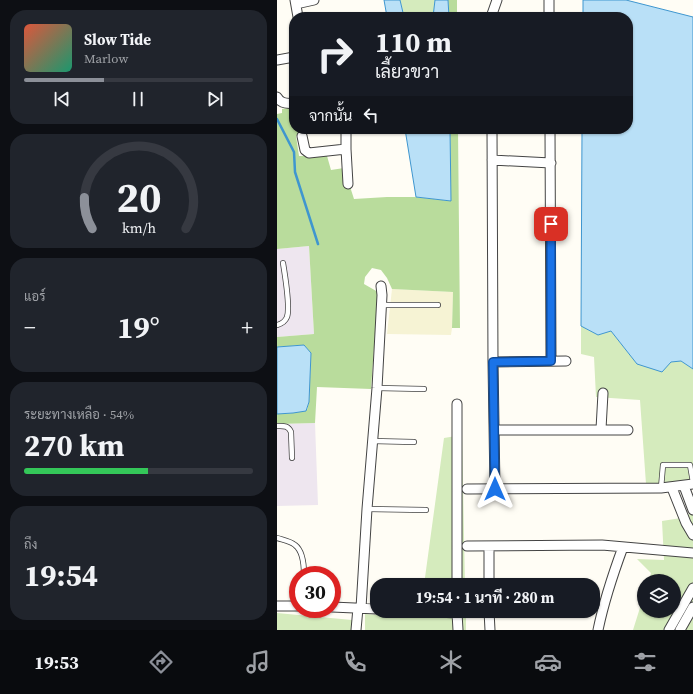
<!DOCTYPE html>
<html lang="th">
<meta charset="utf-8">
<style>
:root{--surface:#171b24;--page:#20242c;--text:#f1f3f6;--muted:#9ea1a6;--line:#363941;--accent:#8c9099}
body{margin:0;font-family:"Source Serif 4",Sarabun,serif;background:var(--page);color:var(--text);height:100vh;display:flex;flex-direction:column;font-size:15px;white-space:nowrap}
*{box-sizing:border-box;margin:0}
p{font-size:13px;color:var(--muted)}
.icon{flex:none;width:22px;height:22px;fill:none;stroke:currentColor;stroke-width:2;stroke-linecap:round;stroke-linejoin:round}
.map{position:relative;flex:1;overflow:hidden}
.details{display:flex;flex-direction:column;gap:10px;padding:10px;background:#0d0f14;width:277px}
.details>*{flex:none}
.hud{position:absolute;left:12px;top:12px;width:344px;height:122px;border-radius:16px;box-shadow:0 1px 3px #0004;background:#171b24;color:var(--text);overflow:hidden}
.tools{position:absolute;left:360px;top:574px;display:grid;gap:8px}
.tools a{display:grid;place-items:center;width:44px;height:44px;border-radius:50%;background:var(--surface);box-shadow:0 1px 3px #0004;font-size:20px}
.speed{position:absolute;left:12px;top:566px;display:flex;gap:8px;font-size:20px;font-weight:700;text-align:center}
.speed>*{display:grid;place-content:center;width:52px;height:52px;border-radius:50%;background:var(--surface);box-shadow:0 1px 3px #0004;line-height:1}
.speed .limit{border:6px solid #d22;background:#fff;color:#111}
.pin{position:absolute;display:grid;place-items:center;width:34px;height:34px;color:#fff;margin:-17px;border-radius:8px;box-shadow:0 2px 6px #0006}
.me{position:absolute;width:44px;margin:-22px;rotate:0deg;stroke-linejoin:round;filter:drop-shadow(0 0 3px #0008)}
.turn{display:flex;align-items:center;gap:14px;height:84px;padding:0 20px;font-size:18px}
.turn .icon{width:52px;height:52px;stroke-width:2.5}
.turn b{display:block;font-size:28px;line-height:34px}
.then{display:flex;align-items:center;height:38px;padding:0 20px;background:#0003;gap:8px;font-size:15px}
.big{font-size:30px;font-weight:700;line-height:1.1}
.details .widget{flex:1;display:flex;flex-direction:column;justify-content:center;gap:6px;min-width:0;padding:0 14px;border-radius:16px;background:var(--page)}
.details .dial{align-items:center;gap:0}
.dial svg{height:104px;overflow:visible;fill:none;stroke:var(--line);stroke-width:7;stroke-linecap:round;text-anchor:middle}
.dial text{fill:var(--text);stroke:none}
.song{display:flex;align-items:center;gap:12px}
.cover{width:48px;height:48px;border-radius:6px;background:linear-gradient(135deg,hsl(10 70% 55%),hsl(160 70% 35%))}
.played{height:4px;border-radius:2px;background:linear-gradient(90deg,var(--accent) 35%,var(--line) 35%)}
.keys{display:flex;justify-content:space-around;direction:ltr}
.heat{display:flex;justify-content:space-between;align-items:center;font-size:22px;direction:ltr}
.charge{height:6px;border-radius:3px;background:linear-gradient(90deg,#34c759 54%,var(--line) 0)}
.trip{position:absolute;left:93px;top:578px;width:230px;height:40px;border-radius:16px;background:var(--surface);box-shadow:0 1px 3px #0004;font-weight:700;line-height:40px;text-align:center}
.tab-bar{display:flex;height:64px;justify-content:space-around;align-items:center;background:#090b0e;color:var(--muted)}
.tab-bar .icon{width:28px;height:28px}
.tab-bar .current{color:var(--accent)}
.tab-bar b{font-size:18px;color:var(--text)}
main{display:flex;flex:1;min-height:0}
.map>svg:first-child{display:block}
.industrial{fill:#eee6ef}
.farmland{fill:#f6f3d4}
.green{fill:#d5ebbd}
.forest{fill:#b9dc9c}
.water{fill:#b9e0f7;stroke:#3f96cf}
.lines{fill:none;stroke-linecap:round;stroke-linejoin:round}
.stream{stroke:#3f96cf;stroke-width:2.5}
.lane-casing{stroke:#444;stroke-width:6}
.street-casing{stroke:#444;stroke-width:11}
.lane{stroke:#fff;stroke-width:4.5}
.street{stroke:#fff;stroke-width:9}
.route-casing{stroke:#114b97;stroke-width:10}
.route{stroke:#1a73e8;stroke-width:7}
</style>
<main>
<section class="details">
<div class="widget">
<div class="song"><i class="cover"></i><div><b>Slow Tide</b><p>Marlow</p></div></div>
<div class="played"></div>
<div class="keys"><svg class="icon" aria-label="previous" viewBox="0 0 24 24"><path d="M18 5L8 12l10 7zM5 5v14"/></svg><svg class="icon" aria-label="pause" viewBox="0 0 24 24"><path d="M8 5v14M16 5v14"/></svg><svg class="icon" aria-label="next" viewBox="0 0 24 24"><path d="M6 5l10 7-10 7zM19 5v14"/></svg></div>
</div>
<div class="widget dial"><svg viewBox="0 0 100 80">
<path d="M14 69A42 42 0 1 1 86 69"/>
<path d="M14 69A42 42 0 0 1 8 45" stroke="#8c9099"/>
<text x="50" y="56" font-size="32" font-weight="700">20</text>
<text x="50" y="72" font-size="11">km/h</text>
</svg></div>
<div class="widget"><p>แอร์</p>
<div class="heat"><a>−</a><b class="big">19°</b><a>+</a></div>
</div>
<div class="widget"><p>ระยะทางเหลือ · 54%</p><b class="big">270 km</b><div class="charge"></div></div>
<div class="widget"><p>ถึง</p><b class="big">19:54</b></div>
</section>
<div class="map">
<svg width="416" height="630" viewBox="0 0 416 630">
<rect width="100%" height="100%" fill="#fffdf5"/>
<!-- industrial -->
<path class="industrial" d="M 32,246 L 37,334 L 0,337 L 0,249 Z
M 38,423 L 41,505 L 0,506 L 0,424 Z"/>
<!-- farmland -->
<path class="farmland" d="M 115,289 L 176,292 L 175,328 L 174,335 L 110,334 Z"/>
<!-- green -->
<path class="green" d="M 123,0 L 158,0 L 156,17 L 127,17 Z
M 304,326 L 321,335 L 334,331 L 360,364 L 404,361 L 416,369 L 416,480 L 369,484 L 363,400 L 319,397 L 317,357 L 304,354 Z
M 185,435 L 188,585 L 147,585 L 167,438 Z
M 416,512 L 416,630 L 356,630 L 367,595 L 367,611 L 397,611 L 397,581 L 372,581 L 374,573 L 360,559 L 387,560 L 385,521 L 404,518 Z
M 143,611 L 189,611 L 189,630 L 88,630 L 88,614 L 142,618 Z
M 0,613 L 75,620 L 75,630 L 0,630 Z"/>
<!-- forest -->
<path class="forest" d="M 171,0 L 180,0 L 180,17 L 172,17 Z
M 17,107 L 17,129 L 36,129 L 19,136 L 22,156 L 50,156 L 54,170 L 67,168 L 77,199 L 110,197 L 139,197 L 174,201 L 173,129 L 181,129 L 183,328 L 175,328 L 176,292 L 115,289 L 110,278 L 104,270 L 95,268 L 88,277 L 87,284 L 101,292 L 94,389 L 40,387 L 38,423 L 0,424 L 0,414 L 16,413 L 30,410 L 32,402 L 34,353 L 27,345 L 0,347 L 0,337 L 37,334 L 32,246 L 0,249 L 0,114 L 5,113 L 5,109 Z"/>
<!-- water -->
<path class="water" d="M 107,0 L 123,0 L 127,17 L 110,17 Z
M 158,0 L 171,0 L 172,17 L 156,17 Z
M 306,0 L 349,0 L 416,17 L 416,369 L 404,361 L 394,362 L 385,372 L 360,364 L 334,331 L 321,335 L 304,326 L 305,129 L 351,129 L 351,17 L 306,17 Z
M 128,129 L 173,129 L 174,201 L 139,197 Z
M 27,345 L 34,353 L 32,402 L 29,411 L 16,413 L 0,414 L 0,347 Z"/>
<g class="lines">
<!-- stream -->
<path class="stream" d="M 0,119 L 17,152 L 18,172 L 41,244"/>
<defs>
<path id="lane" d="M 104,305 L 161,305
M 0,325 C 4,324 8,322 10,317 C 13,308 8,275 6,263
M 100,388 L 147,389
M 0,426 C 6,426 11,425 14,432 L 15,458
M 95,441 L 137,442
M 384,488 L 386,465 L 413,465 L 416,482
M 90,509 L 149,510
M 0,538 C 6,540 13,541 18,545 C 26,551 27,566 27,575"/>
<path id="street" d="M 18,0 L 21,17
M 272,0 L 272,17
M 19,4 L 37,0
M 214,17 L 220,0
M 0,60 L 17,57
M 0,97 C 4,104 9,103 17,104
M 69,129 L 69,149 L 71,184
M 215,129 L 216,362 L 218,489
M 273,129 L 274,361
M 25,136 L 28,150 L 32,153 L 69,149
M 215,160 L 274,163
M 216,362 L 289,361
M 180,404 L 180,585
M 324,429 L 326,393
M 218,430 L 351,430
M 407,486 L 416,510
M 395,488 L 409,523 L 416,535
M 190,489 L 384,488 L 416,484
M 190,546 L 325,545 L 416,553
M 212,546 L 212,585
M 0,606 L 21,606
M 55,607 L 100,609
M 84,608 L 90,509 L 100,388 L 105,295 L 104,286
M 139,611 L 180,613 L 181,630
M 212,611 L 213,630
M 79,630 L 81,608
M 321,630 C 327,601 336,574 346,547
M 392,630 L 416,588
M 403,630 L 416,607"/>
</defs>
<!-- lane casing -->
<use href="#lane" class="lane-casing"/>
<!-- street casing -->
<use href="#street" class="street-casing"/>
<!-- lane -->
<use href="#lane" class="lane"/>
<!-- street -->
<use href="#street" class="street"/>
</g>
<g class="lines">
<defs>
<path id="route" d="M 218,489 L 216,362 L 274,361 L 274,224"/>
</defs>
<!-- route casing -->
<use href="#route" class="route-casing"/>
<!-- route -->
<use href="#route" class="route"/>
</g>
</svg>
<div class="tools">
<a><svg class="icon" aria-label="layers" viewBox="0 0 24 24"><path d="M12 4l9 5-9 5-9-5zM3 14l9 5 9-5"/></svg></a>
</div>
<div class="speed"><div class="limit">30</div></div>
<div class="pin" style="left:274px;top:224px;background:#d93025"><svg class="icon" aria-label="arrive" viewBox="0 0 24 24"><path d="M6 21V4h12l-3 4 3 4H6"/></svg></div>
<svg class="me" style="left:218px;top:489px" viewBox="-20 -20 40 40"><path d="M0-17L14 15 0 8-14 15z" fill="#1a73e8" stroke="#fff" stroke-width="4"/></svg>
<div class="trip">19:54 · 1 นาที · 280 m</div>
<div class="hud">
<div class="turn"><svg class="icon" aria-label="right" viewBox="0 0 24 24"><path d="M7 20v-9h11M14 6l5 5-5 5"/></svg><div><b>110 m</b>เลี้ยวขวา</div></div>
<div class="then">จากนั้น<svg class="icon" aria-label="left" viewBox="0 0 24 24"><path d="M17 20v-9H6M10 6l-5 5 5 5"/></svg></div>
</div>
</div>
</main>
<nav class="tab-bar">
<b>19:53</b>
<svg class="icon current" aria-label="directions" viewBox="0 0 24 24"><path d="M12 3l9 9-9 9-9-9zM9 14v-3h6M13 9l2 2-2 2"/></svg>
<svg class="icon" aria-label="music" viewBox="0 0 24 24"><path d="M9 18V5l10-2v13"/><circle cx="6" cy="18" r="3"/><circle cx="16" cy="16" r="3"/></svg>
<svg class="icon" aria-label="phone" viewBox="0 0 24 24"><path d="M5 4h4l2 5-3 2q2 4 5 5l2-3 5 2v4C11 20 4 13 5 4z"/></svg>
<svg class="icon" aria-label="climate" viewBox="0 0 24 24"><path d="M12 3v18M4 7l16 10M4 17L20 7"/></svg>
<svg class="icon" aria-label="car" viewBox="0 0 24 24"><path d="M5 17H2v-5l4-1 3-4h7l3 4 3 1v5h-3M9 17h6M6 11h13"/><circle cx="7" cy="17" r="2"/><circle cx="17" cy="17" r="2"/></svg>
<svg class="icon" aria-label="filters" viewBox="0 0 24 24"><path d="M4 7h16M4 17h16"/><circle cx="9" cy="7" r="2"/><circle cx="15" cy="17" r="2"/></svg>
</nav>
